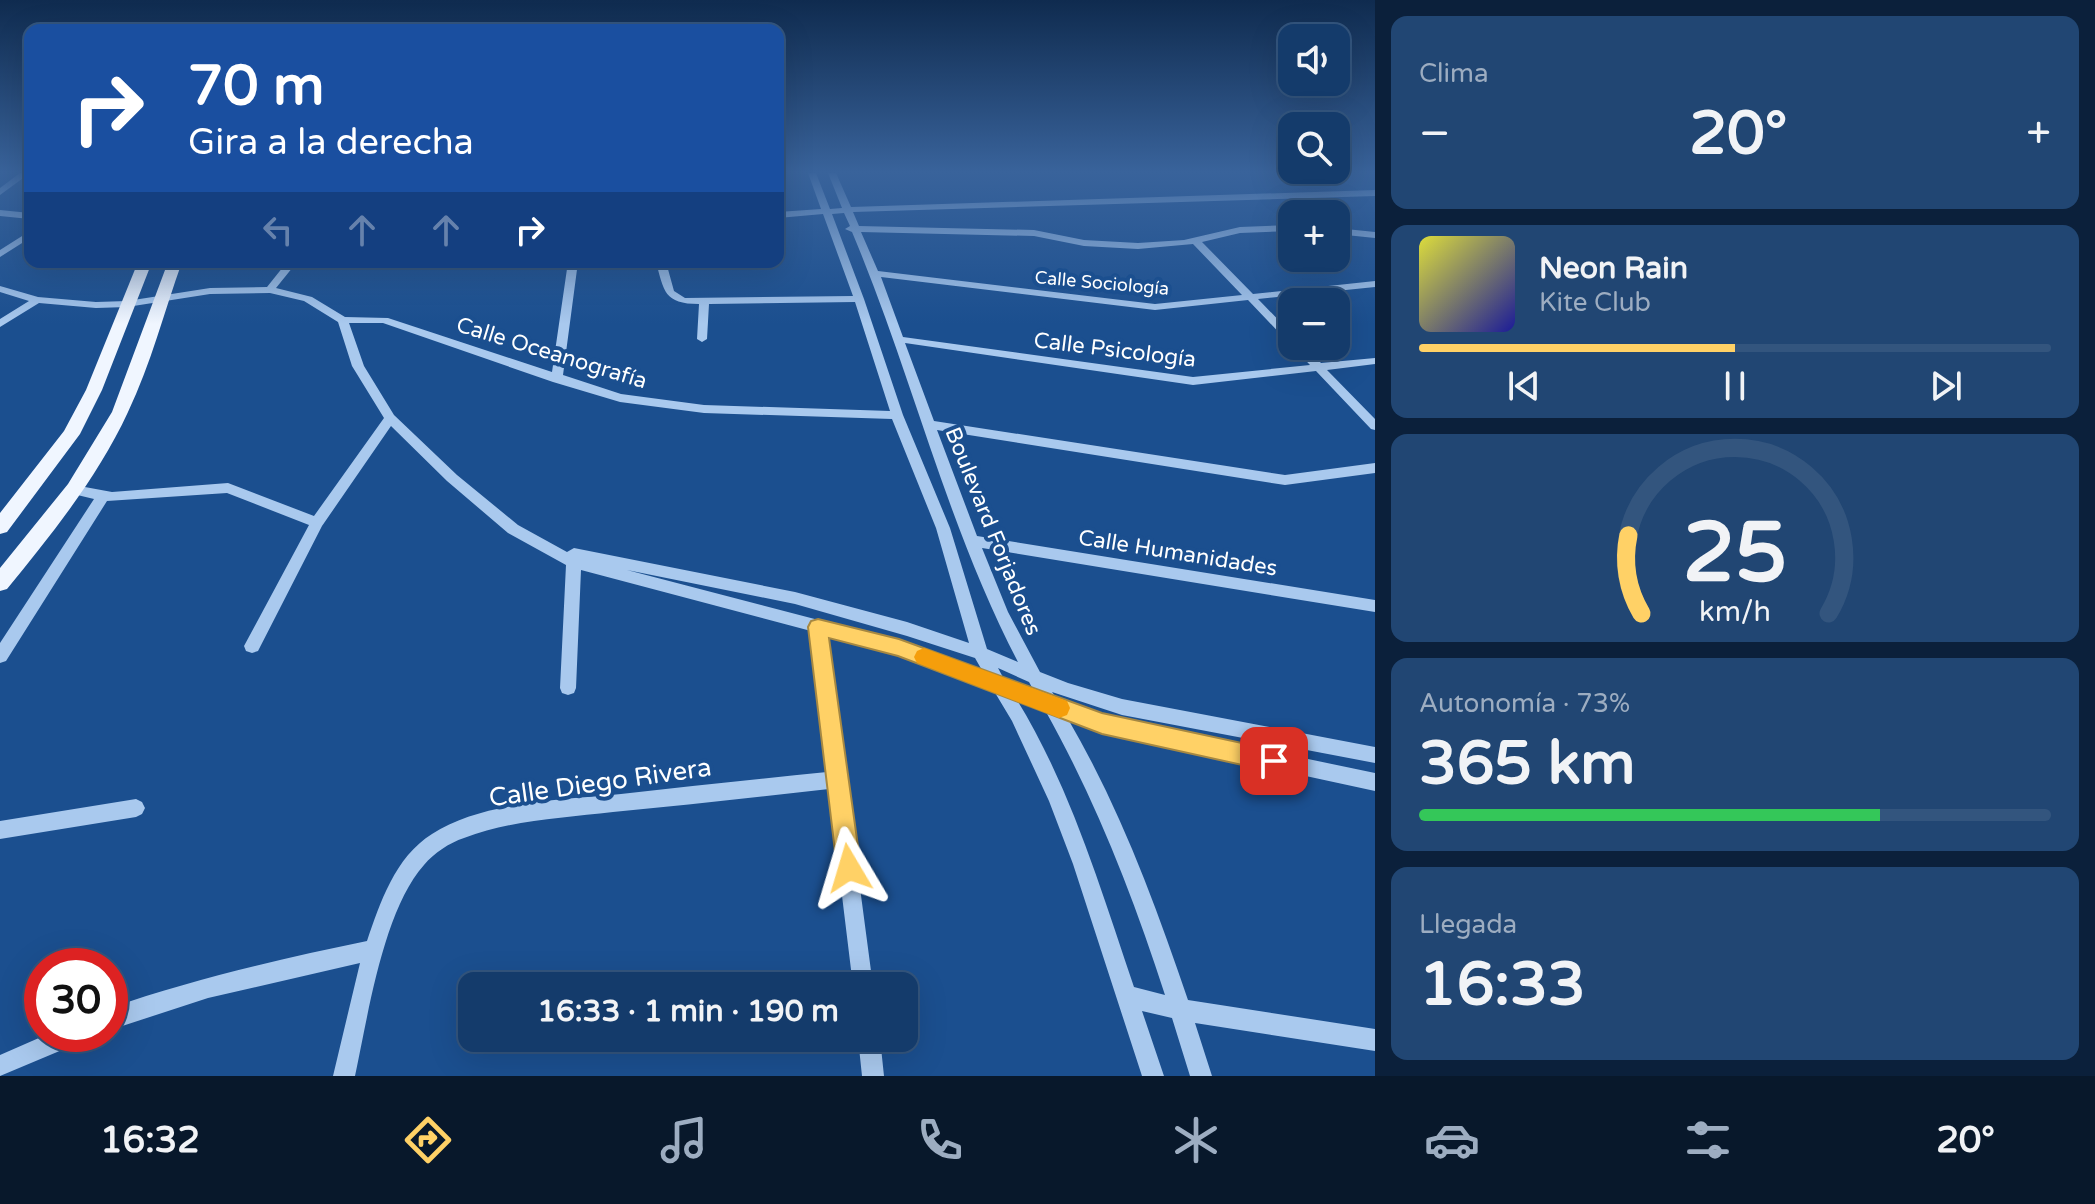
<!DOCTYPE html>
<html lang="es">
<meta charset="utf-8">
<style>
:root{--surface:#143b6b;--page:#214673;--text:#f1f3f6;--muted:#9dadc1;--line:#33557e;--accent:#ffd166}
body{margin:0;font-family:"Varela Round",sans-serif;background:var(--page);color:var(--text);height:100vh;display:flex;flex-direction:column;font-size:30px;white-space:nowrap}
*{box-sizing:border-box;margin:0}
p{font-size:26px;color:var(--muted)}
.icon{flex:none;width:44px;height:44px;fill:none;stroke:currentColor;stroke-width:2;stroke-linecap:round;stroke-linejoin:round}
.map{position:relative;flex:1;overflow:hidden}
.panel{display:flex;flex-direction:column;gap:16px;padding:16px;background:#0b203b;width:720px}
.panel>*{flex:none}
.hud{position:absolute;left:24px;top:24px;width:760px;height:244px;border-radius:16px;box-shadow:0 8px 32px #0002,0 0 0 2px var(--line);background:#1a4fa0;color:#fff;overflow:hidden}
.controls{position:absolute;left:1278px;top:24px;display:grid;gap:16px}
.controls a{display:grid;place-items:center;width:72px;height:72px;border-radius:16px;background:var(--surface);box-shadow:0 8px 32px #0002,0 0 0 2px var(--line);font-size:40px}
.speed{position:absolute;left:24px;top:948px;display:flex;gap:16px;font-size:40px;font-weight:700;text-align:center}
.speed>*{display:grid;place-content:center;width:104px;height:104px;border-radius:50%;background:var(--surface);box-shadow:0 8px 32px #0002,0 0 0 2px var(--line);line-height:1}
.speed .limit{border:12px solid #d22;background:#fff;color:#111}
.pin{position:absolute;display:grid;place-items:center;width:68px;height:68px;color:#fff;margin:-34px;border-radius:16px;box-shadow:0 4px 12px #0006}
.me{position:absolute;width:88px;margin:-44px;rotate:353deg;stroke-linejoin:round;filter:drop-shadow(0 0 6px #0008)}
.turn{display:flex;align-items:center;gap:28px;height:168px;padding:0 32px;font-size:36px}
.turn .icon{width:104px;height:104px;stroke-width:2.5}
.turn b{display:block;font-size:56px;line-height:68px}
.lanes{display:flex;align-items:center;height:76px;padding:0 32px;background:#0003;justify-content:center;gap:40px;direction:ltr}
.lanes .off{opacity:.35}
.big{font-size:60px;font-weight:700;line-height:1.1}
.panel .tile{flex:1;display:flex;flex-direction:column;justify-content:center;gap:12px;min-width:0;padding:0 28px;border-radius:16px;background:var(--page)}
.panel .dial{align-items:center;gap:0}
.dial svg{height:208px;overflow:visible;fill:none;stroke:var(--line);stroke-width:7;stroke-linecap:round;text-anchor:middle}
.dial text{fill:var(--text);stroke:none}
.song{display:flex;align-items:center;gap:24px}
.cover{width:96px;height:96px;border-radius:12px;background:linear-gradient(135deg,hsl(60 70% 55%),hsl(240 70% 35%))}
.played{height:8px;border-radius:4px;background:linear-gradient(90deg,var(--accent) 50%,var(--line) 50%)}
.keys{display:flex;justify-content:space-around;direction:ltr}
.heat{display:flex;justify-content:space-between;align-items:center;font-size:44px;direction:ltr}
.charge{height:12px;border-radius:6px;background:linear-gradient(90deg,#34c759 73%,var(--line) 0)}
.trip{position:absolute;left:458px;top:972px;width:460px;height:80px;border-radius:16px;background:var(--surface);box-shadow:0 8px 32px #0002,0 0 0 2px var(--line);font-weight:700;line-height:80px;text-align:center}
.tabs{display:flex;height:128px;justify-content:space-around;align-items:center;background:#08182b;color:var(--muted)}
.tabs .icon{width:56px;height:56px}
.tabs .on{color:var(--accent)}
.tabs b{font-size:36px;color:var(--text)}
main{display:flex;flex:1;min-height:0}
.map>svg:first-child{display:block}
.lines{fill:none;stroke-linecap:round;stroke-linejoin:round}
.minor{fill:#a9c9ee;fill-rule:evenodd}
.major{fill:#f0f6ff;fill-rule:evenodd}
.route{fill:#ffd166;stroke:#a68842;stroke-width:2}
.slow{fill:#f59e0b}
.labels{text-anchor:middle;stroke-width:8;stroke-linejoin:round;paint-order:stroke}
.far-street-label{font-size:18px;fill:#fff;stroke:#1b4f8f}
.street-label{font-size:22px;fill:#fff;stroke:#1b4f8f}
.near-street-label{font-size:26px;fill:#fff;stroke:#1b4f8f}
</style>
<main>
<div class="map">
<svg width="1375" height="1076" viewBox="0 0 1375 1076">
<rect width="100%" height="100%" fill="#1b4f8f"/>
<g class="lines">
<!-- minor -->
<path class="minor" d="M 20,173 L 30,173 L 0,195 L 0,188 Z
M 808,173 L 816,173 L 830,209 L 842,208 L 828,173 L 836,173 L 851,207 L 1375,190 L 1375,196 L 853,212 L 859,226 L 1034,230 L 1084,240 L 1138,243 L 1184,240 L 1240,227 L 1292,225 L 1292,231 L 1240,233 L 1202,242 L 1253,294 L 1375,281 L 1375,287 L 1258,299 L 1292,334 L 1292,343 L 1288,342 L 1248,300 L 1155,310 L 881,277 L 903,337 L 1193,377 L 1310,365 L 1292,346 L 1304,346 L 1321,363 L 1375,358 L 1375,364 L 1327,370 L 1375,419 L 1375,430 L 1371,429 L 1316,371 L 1193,385 L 905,343 L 934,421 L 1285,475 L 1375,463 L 1375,473 L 1285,485 L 937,430 L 977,536 L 1375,600 L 1375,612 L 982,548 L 1008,612 L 1040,672 L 1068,683 L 1122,699 L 1375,747 L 1375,763 L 1122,715 L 1052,692 L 1057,699 L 1102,716 L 1375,773 L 1375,791 L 1102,732 L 1068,719 C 1120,808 1155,903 1188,1000 L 1375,1029 L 1375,1051 L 1195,1023 L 1212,1076 L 1190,1076 L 1172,1018 L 1142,1011 L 1164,1076 L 1142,1076 L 1073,864 L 1049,801 L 1012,721 L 994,691 L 898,654 L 827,635 L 845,773 L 848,779 L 846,782 L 873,986 L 853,986 L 829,789 C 757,797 685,805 613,812 C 563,818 511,820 464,838 C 449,843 434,853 424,865 C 383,911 368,1016 355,1076 L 333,1076 L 360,963 L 208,998 L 110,1030 L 110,1008 C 194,979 280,959 367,941 C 380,903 395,857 432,834 C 482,801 563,800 621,794 C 690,786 759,779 827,772 L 811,631 L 581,570 L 576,688 L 574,693 L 568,695 L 562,693 L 560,688 L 566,565 L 508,533 L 447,481 L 391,426 L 322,526 L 258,651 L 252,653 L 246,651 L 244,646 L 309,525 L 227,493 L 107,501 L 6,661 L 0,663 L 0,643 L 94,499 L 69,493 L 67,490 L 69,487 L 74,485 L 112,492 L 228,483 L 314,516 L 384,418 L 352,366 L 338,322 L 304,301 L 270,293 L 210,294 L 127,307 L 96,308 L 39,303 L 0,327 L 0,319 L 29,301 L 0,292 L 0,286 L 38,297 L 96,302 L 127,301 L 210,288 L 267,287 L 287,262 L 297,262 L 276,288 L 312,297 L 345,317 L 388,318 L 552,372 L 568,262 L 578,262 L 563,375 L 621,394 L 704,405 L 890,411 L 855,302 L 709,304 L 707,339 L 702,342 L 697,339 L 699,304 C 664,304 664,291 656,262 L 666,262 L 674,291 L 685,298 L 853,296 L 823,214 L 778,218 L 778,212 L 821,209 ZM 844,213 L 850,226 L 845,229 L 852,232 C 912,374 946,524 1018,662 L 987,649 L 950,528 L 903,415 L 864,299 L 832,214 ZM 861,232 L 1034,236 L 1084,246 L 1138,249 L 1193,244 L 1242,295 L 1155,304 L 878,271 ZM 349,323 L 383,323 L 553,382 L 620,402 L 704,413 L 892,419 L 936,528 L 969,643 L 907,622 L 795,592 L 574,548 L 567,552 L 518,525 L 457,475 L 394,415 L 364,366 ZM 627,570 L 795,604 L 907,636 L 975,658 L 983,672 L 899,641 ZM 998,668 L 1029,682 L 1034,691 L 1005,681 ZM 1017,700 L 1045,710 C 1096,801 1133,896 1165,995 L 1134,987 C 1101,890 1071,788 1017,700 Z
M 0,210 L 30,213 L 30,219 L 0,216 Z
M 1336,228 L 1375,232 L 1375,238 L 1336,234 Z
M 30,231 L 30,238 L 0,257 L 0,250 Z
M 136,799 L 142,802 L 145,808 L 142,814 L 136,817 L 0,839 L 0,821 Z
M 48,1034 L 84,1034 L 81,1042 L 0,1076 L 0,1055 Z
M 858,1038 L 880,1038 L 884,1076 L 862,1076 Z"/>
<!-- major -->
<path class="major" d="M 138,262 L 152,262 L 102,390 L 80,434 L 7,532 L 0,534 L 0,513 L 64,431 L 86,390 Z
M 168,262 L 182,262 C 164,312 151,364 128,412 C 98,477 52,534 7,589 L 0,591 L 0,568 L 68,484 L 112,412 Z"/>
</g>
<!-- sky -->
<linearGradient id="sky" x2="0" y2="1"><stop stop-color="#0f2b4f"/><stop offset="0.53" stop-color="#39639b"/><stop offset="1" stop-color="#39639b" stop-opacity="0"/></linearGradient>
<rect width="1375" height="324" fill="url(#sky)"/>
<!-- route -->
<path class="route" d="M 818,619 L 899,639 L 1102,713 L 1274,750 L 1282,753 L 1286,761 L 1282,769 L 1274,772 L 1102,734 L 898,656 L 829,638 L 861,868 L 858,876 L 849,880 L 840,876 L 837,868 L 808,627 L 811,621 Z"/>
<!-- slow -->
<path class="slow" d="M 924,648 L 1067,701 L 1070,708 L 1067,715 L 1059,718 L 917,663 L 914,657 L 917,651 Z"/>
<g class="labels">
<!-- far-street labels -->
<g class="far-street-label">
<text transform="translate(1102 283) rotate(5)" y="6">Calle Sociología</text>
</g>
<!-- street labels -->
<g class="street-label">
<text transform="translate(1115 349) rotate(7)" y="8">Calle Psicología</text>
<text transform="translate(552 352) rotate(17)" y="8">Calle Oceanografía</text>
<text transform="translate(994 531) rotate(68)" y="8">Boulevard Forjadores</text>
<text transform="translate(1178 552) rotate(9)" y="8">Calle Humanidades</text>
</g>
<!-- near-street labels -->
<g class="near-street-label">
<text transform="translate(600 782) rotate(-8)" y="9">Calle Diego Rivera</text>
</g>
</g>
</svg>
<div class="controls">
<a><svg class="icon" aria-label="sound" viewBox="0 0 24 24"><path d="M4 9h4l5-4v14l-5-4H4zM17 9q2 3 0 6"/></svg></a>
<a><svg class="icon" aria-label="search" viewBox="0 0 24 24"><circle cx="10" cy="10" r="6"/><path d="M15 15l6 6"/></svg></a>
<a>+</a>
<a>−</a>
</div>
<div class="speed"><div class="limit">30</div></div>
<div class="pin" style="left:1274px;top:761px;background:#d93025"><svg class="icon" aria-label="arrive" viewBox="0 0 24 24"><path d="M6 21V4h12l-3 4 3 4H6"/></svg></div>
<svg class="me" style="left:849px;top:868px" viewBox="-20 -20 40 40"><path d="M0-17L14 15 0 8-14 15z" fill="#ffd166" stroke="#fff" stroke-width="4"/></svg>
<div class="trip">16:33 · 1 min · 190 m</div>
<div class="hud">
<div class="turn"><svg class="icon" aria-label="right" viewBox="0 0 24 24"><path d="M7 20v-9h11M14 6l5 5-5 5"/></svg><div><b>70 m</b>Gira a la derecha</div></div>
<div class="lanes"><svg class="icon off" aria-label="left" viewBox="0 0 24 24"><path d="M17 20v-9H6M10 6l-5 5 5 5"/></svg><svg class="icon off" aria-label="ahead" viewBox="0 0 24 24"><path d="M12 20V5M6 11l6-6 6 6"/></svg><svg class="icon off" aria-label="ahead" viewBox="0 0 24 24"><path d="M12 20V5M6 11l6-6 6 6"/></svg><svg class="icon" aria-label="right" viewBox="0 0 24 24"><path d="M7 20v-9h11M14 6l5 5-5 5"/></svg></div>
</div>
</div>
<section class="panel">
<div class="tile"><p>Clima</p>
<div class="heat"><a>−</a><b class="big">20°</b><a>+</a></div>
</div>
<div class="tile">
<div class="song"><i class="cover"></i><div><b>Neon Rain</b><p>Kite Club</p></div></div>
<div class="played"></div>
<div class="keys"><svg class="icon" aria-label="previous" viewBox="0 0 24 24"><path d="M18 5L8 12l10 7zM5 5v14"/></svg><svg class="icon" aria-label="pause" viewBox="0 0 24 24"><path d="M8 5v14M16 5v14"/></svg><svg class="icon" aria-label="next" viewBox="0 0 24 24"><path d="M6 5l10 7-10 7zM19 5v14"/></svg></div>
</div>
<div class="tile dial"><svg viewBox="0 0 100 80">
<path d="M14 69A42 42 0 1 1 86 69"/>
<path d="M14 69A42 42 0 0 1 9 39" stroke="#ffd166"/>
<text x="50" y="56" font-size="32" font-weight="700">25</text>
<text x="50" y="72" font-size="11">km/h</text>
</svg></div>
<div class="tile"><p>Autonomía · 73%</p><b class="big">365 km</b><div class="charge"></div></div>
<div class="tile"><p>Llegada</p><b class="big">16:33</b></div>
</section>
</main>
<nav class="tabs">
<b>16:32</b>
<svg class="icon on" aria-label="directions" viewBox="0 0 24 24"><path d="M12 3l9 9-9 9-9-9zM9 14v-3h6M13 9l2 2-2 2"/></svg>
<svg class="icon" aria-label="music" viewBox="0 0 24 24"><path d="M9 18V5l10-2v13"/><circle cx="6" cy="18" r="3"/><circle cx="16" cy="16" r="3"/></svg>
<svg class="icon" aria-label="phone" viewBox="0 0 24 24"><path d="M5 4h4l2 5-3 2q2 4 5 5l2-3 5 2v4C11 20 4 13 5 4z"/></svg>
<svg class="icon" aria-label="climate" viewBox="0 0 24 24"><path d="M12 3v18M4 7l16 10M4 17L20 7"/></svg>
<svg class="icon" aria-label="car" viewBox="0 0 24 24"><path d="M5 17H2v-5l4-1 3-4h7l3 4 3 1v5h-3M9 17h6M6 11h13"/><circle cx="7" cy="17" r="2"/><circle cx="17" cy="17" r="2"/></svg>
<svg class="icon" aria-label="filters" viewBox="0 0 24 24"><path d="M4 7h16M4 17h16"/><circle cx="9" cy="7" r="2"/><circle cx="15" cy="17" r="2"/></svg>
<b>20°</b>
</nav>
